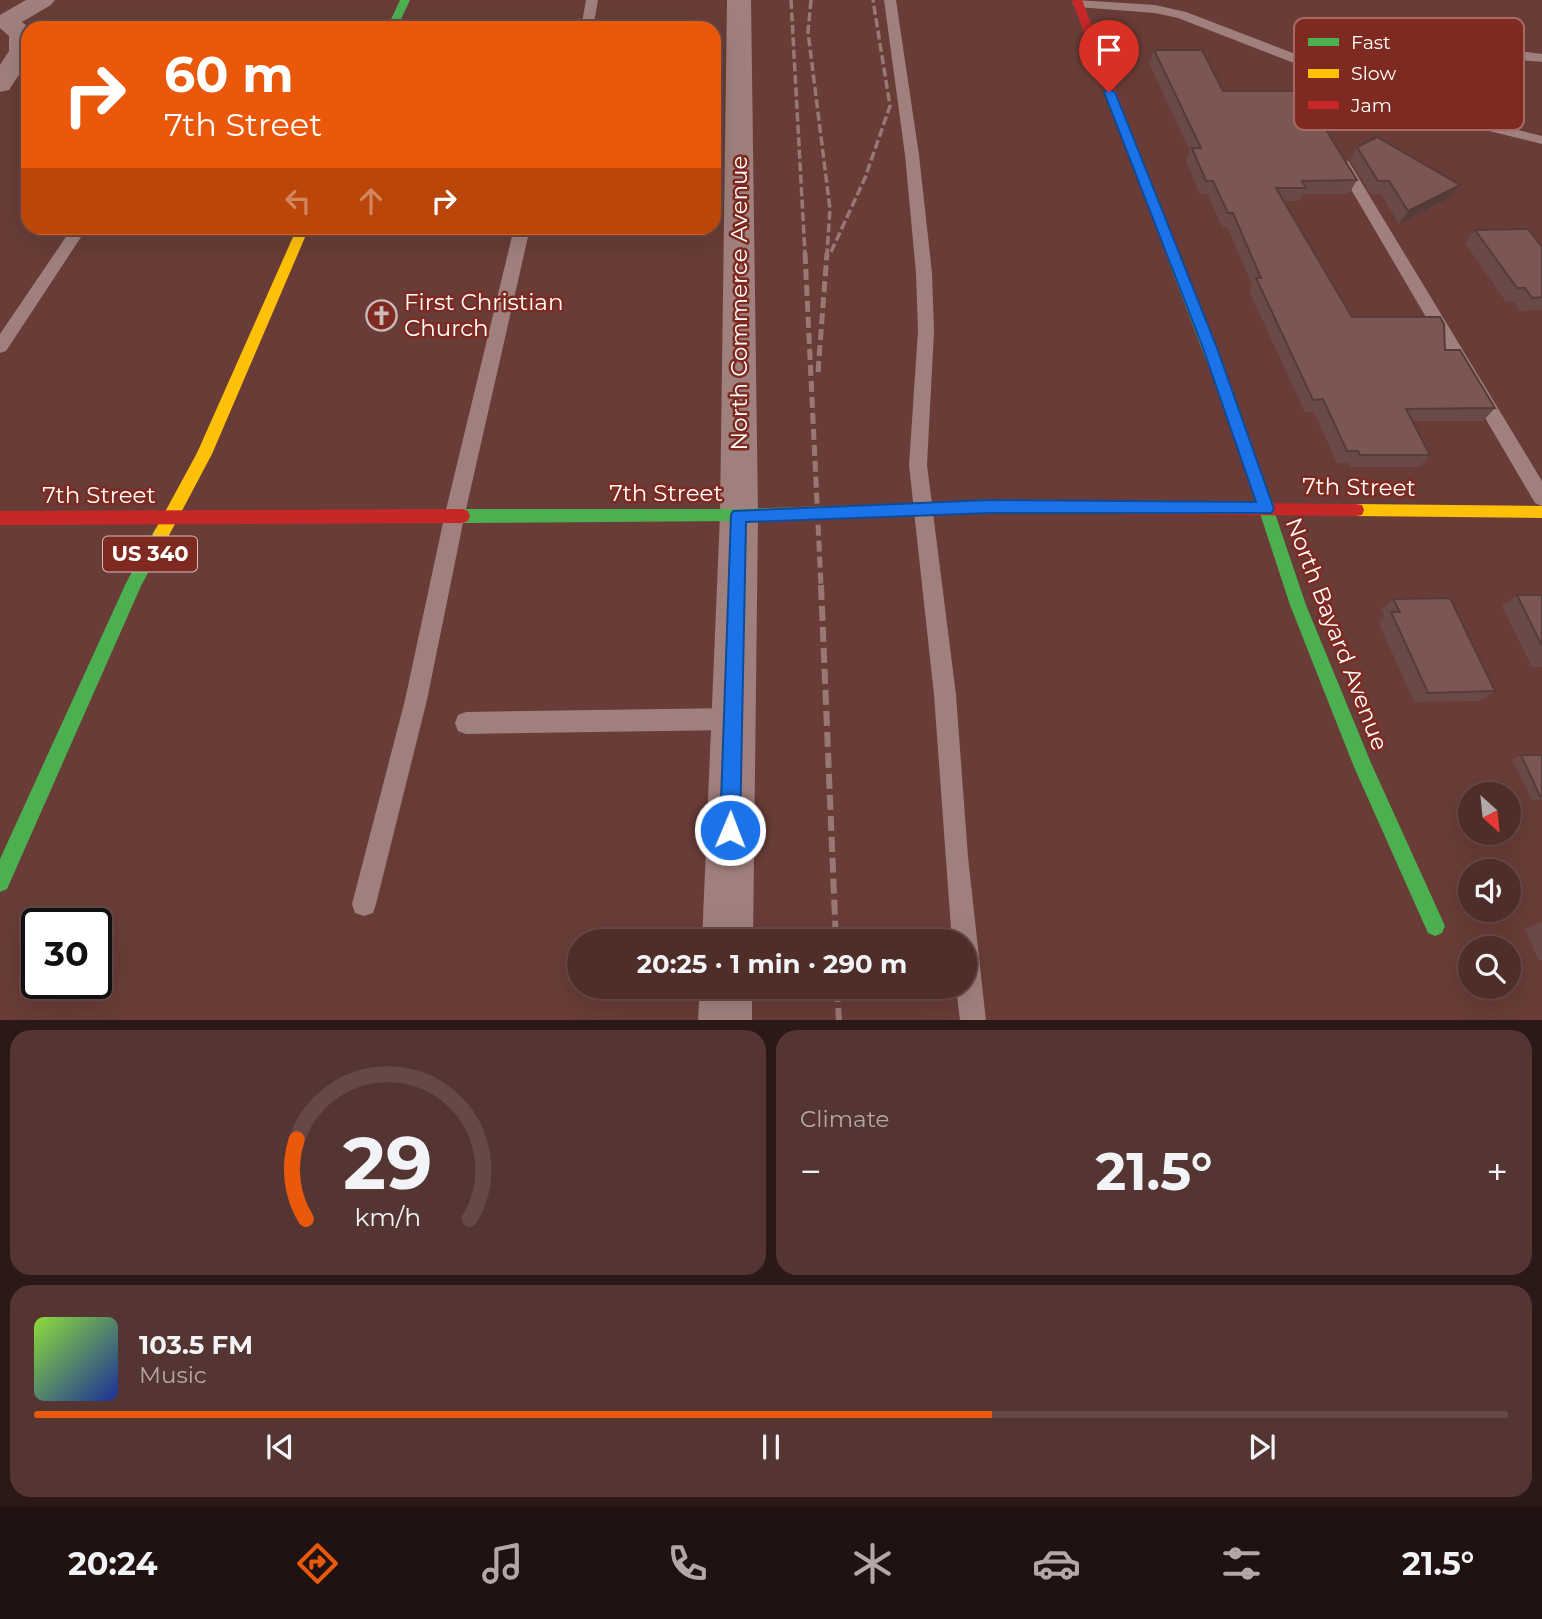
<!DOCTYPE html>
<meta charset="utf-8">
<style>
:root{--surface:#4f2d29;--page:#553531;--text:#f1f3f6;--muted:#b3a8a8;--line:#664946;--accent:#ea580c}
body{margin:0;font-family:Montserrat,sans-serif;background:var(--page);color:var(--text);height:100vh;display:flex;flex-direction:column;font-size:26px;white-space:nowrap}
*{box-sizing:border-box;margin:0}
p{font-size:23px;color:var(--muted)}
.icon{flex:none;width:38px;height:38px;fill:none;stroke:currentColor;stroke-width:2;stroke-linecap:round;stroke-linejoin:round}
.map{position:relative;height:1020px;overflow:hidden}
.panel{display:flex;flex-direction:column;gap:10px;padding:10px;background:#2b1917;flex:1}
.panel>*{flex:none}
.banner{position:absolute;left:21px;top:21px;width:700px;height:214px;border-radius:21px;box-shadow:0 7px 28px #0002,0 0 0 2px var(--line);background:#ea580c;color:#fff;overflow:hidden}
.needle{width:46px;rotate:153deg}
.buttons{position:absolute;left:1458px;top:782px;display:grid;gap:14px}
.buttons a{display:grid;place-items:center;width:63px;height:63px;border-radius:50%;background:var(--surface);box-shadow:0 7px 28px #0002,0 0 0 2px var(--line);font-size:35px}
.speed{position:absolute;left:21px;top:908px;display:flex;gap:14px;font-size:35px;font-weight:700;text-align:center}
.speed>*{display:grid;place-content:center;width:91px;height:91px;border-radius:50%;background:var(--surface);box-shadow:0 7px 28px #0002,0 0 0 2px var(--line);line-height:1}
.speed .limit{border:4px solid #111;border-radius:10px;background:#fff;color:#111}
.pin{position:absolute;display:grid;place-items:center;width:60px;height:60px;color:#fff;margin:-72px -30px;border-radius:50% 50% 50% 0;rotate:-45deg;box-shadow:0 0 7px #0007}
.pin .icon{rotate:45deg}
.me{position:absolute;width:77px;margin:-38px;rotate:1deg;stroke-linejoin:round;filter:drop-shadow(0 0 5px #0008)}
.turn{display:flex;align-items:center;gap:24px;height:147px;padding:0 28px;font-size:32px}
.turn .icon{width:91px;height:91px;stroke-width:2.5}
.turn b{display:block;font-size:49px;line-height:60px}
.lanes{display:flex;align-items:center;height:66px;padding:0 28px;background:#0003;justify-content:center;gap:35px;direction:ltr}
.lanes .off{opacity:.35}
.big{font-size:52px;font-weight:700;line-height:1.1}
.panel .tile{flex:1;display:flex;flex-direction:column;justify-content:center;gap:10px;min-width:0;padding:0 24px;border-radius:21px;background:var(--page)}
.panel .dial{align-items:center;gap:0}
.dial svg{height:182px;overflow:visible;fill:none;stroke:var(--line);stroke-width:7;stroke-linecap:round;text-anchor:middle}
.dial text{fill:var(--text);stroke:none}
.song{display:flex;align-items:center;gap:21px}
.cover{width:84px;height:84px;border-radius:10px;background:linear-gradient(135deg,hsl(90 70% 55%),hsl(230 70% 35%))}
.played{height:7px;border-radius:4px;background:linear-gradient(90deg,var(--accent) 65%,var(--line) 65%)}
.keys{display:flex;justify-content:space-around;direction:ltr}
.heat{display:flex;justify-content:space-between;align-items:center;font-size:38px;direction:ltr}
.panel .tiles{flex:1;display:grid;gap:10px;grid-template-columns:1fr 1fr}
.tile:last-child{grid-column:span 2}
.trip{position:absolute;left:567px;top:929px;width:410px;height:70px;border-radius:35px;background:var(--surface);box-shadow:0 7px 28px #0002,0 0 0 2px var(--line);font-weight:700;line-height:70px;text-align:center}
.menu{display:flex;height:112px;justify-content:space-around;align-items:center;background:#201210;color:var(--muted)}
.menu .icon{width:49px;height:49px}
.menu .active{color:var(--accent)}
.menu b{font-size:32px;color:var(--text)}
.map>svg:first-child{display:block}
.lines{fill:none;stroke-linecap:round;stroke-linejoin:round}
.lane{fill:#a0807c;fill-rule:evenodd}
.street{fill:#a0807c;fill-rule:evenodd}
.fast{fill:#4caf50;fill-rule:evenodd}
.slow{fill:#ffc107;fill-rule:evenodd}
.jam{fill:#c62828;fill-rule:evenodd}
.rail-far2{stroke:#987873;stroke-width:3.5;stroke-dasharray:9 3.5;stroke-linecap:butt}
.rail-far1{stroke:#987873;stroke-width:5;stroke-dasharray:11 5;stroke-linecap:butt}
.rail{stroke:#987873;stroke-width:6;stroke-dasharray:15 6;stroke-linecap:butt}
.wall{fill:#6a4a47}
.shaded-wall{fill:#563c39}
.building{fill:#7b5652;stroke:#563c39;stroke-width:2}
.route{fill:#1a73e8;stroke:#114b97;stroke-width:2}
.labels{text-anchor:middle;stroke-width:5;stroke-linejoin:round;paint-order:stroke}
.shield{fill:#7f2a21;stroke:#d9bfbc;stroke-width:2}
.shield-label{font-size:21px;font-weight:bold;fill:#fff}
.poi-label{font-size:23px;fill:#fff;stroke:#7f2a21;text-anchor:start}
.street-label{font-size:23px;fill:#fff;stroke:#7f2a21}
.key{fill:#7f2a21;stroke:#a56a64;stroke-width:2}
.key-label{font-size:19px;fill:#fff}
</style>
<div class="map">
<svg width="1542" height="1021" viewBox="0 0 1542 1021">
<rect width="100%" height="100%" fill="#693c37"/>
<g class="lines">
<!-- lane -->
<path class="lane" d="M 586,0 L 598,0 L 593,28 L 581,28 Z
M 884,0 L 896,0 L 919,155 L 932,273 L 934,331 L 927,465 L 956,695 L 968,857 L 986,1021 L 960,1021 L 956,987 L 964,987 L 964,942 L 952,942 L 934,695 L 909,465 L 918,331 L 916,273 L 905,155 Z
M 1076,0 L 1155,5 L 1186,12 L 1446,112 L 1542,136 L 1542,144 L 1436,118 L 1306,67 L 1307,88 L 1319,112 L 1312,116 L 1307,115 L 1294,88 L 1294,63 L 1178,18 L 1155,13 L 1078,7 L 1072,3 Z
M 1467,39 L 1494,48 L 1542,54 L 1542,62 C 1517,59 1480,61 1461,43 Z
M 1342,158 L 1349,162 L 1542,481 L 1542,506 L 1535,503 L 1335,162 Z
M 72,228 L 87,228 L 6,351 L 0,353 L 0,334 Z
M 514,228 L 530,228 L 464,518 L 427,700 L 376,904 L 373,913 L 364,916 L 355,913 L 352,904 L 405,700 L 444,518 Z
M 733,708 L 741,712 L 744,719 L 741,726 L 733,730 L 466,734 L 458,731 L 455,723 L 458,715 L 466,712 Z"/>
<!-- street -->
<path class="street" d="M 26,0 L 55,0 L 51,5 L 22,22 L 29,28 L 28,61 L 9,90 L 0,92 L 0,65 L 9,51 L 9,36 L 0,28 L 0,15 Z
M 727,0 L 751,0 L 758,515 L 753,942 L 702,942 L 720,515 Z
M 700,987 L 752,987 L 752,1021 L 698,1021 Z"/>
<!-- fast -->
<path class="fast" d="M 400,0 L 410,0 L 397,28 L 387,28 Z
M 1175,259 L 1181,263 L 1245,425 L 1306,605 L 1371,763 L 1445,926 L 1442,933 L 1435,936 L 1428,933 L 1354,767 L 1290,605 L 1231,425 L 1169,263 Z
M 979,501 L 985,502 L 987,507 L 985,512 L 979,513 L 739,521 L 462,523 L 456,521 L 454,516 L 456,511 L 462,509 L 739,509 Z
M 161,527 L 167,529 L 169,534 L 141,586 L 7,889 L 0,892 L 0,859 L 126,583 L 155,529 Z"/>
<!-- slow -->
<path class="slow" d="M 297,228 L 309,228 L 212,454 L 167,539 L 155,539 L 153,534 L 197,453 Z
M 1356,504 L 1542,506 L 1542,518 L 1356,516 L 1350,515 L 1348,510 L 1350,505 Z"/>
<!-- jam -->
<path class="jam" d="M 1072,0 L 1082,0 L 1181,263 L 1180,266 L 1175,267 L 1169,263 Z
M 979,501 L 1356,504 L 1362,505 L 1364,510 L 1362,515 L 1356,516 L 979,513 L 973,512 L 971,507 L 973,502 Z
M 462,509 L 468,511 L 470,516 L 468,521 L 462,523 L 0,525 L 0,511 Z"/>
<!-- rail-far2 -->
<path class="rail-far2" d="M 791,0 L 805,254
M 811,0 L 808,32 L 830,209 L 827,254
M 831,252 L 865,178 L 890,106 L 873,0"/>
<!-- rail-far1 -->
<path class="rail-far1" d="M 805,253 L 821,586
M 818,372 L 827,253"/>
<!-- rail -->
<path class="rail" d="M 821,585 L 836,942
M 837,987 L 839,1021"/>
</g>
<!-- wall -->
<path class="wall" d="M 1154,50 L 1223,91 L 1357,180 L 1349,194 L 1303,194 L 1299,201 L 1284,201 L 1352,317 L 1445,350 L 1495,408 L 1483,421 L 1412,421 L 1430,455 L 1419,467 L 1350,467 L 1348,463 L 1337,463 L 1314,412 L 1305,412 L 1249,291 L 1252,285 L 1227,226 L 1222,227 L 1207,194 L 1200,194 L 1186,161 L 1190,151 L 1149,63 Z
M 1357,147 L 1460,185 L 1451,197 L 1399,224 L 1381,194 L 1371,194 L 1350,160 Z
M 1475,230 L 1542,247 L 1542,310 L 1520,311 L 1514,302 L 1506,302 L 1465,243 Z
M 1517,595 L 1542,595 L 1542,667 L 1532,667 L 1502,606 Z
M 1393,599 L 1495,691 L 1480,701 L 1414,702 L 1379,623 L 1385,618 L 1381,610 Z
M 1521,755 L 1542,755 L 1542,800 L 1532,800 L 1512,759 Z
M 1542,922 L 1542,961 L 1538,960 L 1525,928 Z"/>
<!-- shaded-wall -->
<path class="shaded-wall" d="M 1460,185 L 1451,197 L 1399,224 L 1408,211 Z"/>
<!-- building -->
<path class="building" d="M 1154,50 L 1202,50 L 1223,91 L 1302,91 L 1357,180 L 1302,181 L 1306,188 L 1276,188 L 1352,317 L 1440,317 L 1444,324 L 1445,350 L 1460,350 L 1495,408 L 1406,409 L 1430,455 L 1360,455 L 1358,451 L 1347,451 L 1323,399 L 1313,400 L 1256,278 L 1261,278 L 1233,213 L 1228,213 L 1213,181 L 1206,181 L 1192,148 L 1201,148 Z
M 1377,137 L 1460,185 L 1408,211 L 1389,181 L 1378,181 L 1357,147 Z
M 1528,229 L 1542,247 L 1542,297 L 1532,298 L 1525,288 L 1517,288 L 1475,230 Z
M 1517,595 L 1542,595 L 1542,646 Z
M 1450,598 L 1495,691 L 1428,693 L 1391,612 L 1400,612 L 1393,599 Z
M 1521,755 L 1542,755 L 1542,796 L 1540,796 Z"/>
<!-- route -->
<path class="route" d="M 1109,89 L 1115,92 L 1217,348 L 1274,509 L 1271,513 L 990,513 L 746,522 L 740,830 L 737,837 L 730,840 L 723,837 L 720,830 L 731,515 L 733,511 L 990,500 L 1256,502 L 1203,348 L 1104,92 Z"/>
<!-- icons -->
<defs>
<symbol id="church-ring" viewBox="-11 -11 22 22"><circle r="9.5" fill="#7f2a21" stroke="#cabbb9" stroke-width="1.5"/><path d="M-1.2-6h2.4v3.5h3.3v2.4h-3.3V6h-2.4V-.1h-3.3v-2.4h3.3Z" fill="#cabbb9"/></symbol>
</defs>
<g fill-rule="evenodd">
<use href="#church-ring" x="364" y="298" width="35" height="35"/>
</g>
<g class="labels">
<!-- shield labels -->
<rect class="shield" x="103" y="536.5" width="94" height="35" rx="5"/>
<g class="shield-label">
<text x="150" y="561">US 340</text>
</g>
<!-- poi labels -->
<g class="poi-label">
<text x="404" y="310">First Christian<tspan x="404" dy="26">Church</tspan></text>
</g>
<!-- street labels -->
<g class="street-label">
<text transform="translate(739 303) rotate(-90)" y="8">North Commerce Avenue</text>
<text transform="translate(1359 487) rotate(1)" y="8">7th Street</text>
<text x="666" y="501">7th Street</text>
<text x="99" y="503">7th Street</text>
<text transform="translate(1337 634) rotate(69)" y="8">North Bayard Avenue</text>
</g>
</g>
<!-- legend -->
<rect x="1294" y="18" width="230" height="112" rx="10" class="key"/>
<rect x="1308" y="38" width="31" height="8" fill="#4caf50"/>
<rect x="1308" y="69" width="31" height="9" fill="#ffc107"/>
<rect x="1308" y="101" width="31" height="8" fill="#c62828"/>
<g class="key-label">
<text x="1351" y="49">Fast</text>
<text x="1351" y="80">Slow</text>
<text x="1351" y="112">Jam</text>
</g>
</svg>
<div class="buttons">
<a><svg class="needle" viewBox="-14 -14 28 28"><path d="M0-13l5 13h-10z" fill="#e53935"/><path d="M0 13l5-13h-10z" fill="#b3a8a8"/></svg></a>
<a><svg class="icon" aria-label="sound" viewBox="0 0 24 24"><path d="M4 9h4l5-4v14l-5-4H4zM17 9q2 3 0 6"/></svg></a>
<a><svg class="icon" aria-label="search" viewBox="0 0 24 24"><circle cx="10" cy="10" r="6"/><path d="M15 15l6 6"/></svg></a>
</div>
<div class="speed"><div class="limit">30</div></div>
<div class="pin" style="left:1109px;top:92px;background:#d93025"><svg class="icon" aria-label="arrive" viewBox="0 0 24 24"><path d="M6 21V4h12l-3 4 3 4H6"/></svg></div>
<svg class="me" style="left:730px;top:830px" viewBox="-20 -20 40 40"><circle r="17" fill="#1a73e8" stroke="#fff" stroke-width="3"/><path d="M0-11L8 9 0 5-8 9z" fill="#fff"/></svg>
<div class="trip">20:25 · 1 min · 290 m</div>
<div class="banner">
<div class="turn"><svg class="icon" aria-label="right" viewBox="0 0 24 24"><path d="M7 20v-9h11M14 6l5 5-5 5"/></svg><div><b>60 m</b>7th Street</div></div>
<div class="lanes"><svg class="icon off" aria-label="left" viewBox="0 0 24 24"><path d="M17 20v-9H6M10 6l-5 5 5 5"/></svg><svg class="icon off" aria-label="ahead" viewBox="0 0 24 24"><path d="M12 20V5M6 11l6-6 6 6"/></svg><svg class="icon" aria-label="right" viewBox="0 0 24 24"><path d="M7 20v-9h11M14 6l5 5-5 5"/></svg></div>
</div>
</div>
<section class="panel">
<div class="tiles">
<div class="tile dial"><svg viewBox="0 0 100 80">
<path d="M14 69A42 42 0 1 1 86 69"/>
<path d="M14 69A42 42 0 0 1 10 34" stroke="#ea580c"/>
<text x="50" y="56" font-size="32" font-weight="700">29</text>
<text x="50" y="72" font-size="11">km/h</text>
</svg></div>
<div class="tile"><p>Climate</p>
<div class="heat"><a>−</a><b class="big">21.5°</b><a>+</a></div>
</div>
<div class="tile">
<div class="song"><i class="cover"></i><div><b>103.5 FM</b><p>Music</p></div></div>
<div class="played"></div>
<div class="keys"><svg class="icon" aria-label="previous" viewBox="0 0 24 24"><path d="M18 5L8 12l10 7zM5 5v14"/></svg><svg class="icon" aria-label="pause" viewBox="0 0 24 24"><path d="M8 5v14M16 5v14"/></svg><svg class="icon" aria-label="next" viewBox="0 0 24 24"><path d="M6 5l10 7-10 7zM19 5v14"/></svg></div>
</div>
</div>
</section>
<nav class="menu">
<b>20:24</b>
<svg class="icon active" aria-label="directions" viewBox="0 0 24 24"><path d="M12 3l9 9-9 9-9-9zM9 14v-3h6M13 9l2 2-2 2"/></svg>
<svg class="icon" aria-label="music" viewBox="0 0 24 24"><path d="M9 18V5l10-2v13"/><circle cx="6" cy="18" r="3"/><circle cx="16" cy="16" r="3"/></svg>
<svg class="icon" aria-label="phone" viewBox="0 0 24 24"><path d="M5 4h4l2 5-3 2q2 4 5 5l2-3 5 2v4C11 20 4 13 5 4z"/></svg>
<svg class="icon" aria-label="climate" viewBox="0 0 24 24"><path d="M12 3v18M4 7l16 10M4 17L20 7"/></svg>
<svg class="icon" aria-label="car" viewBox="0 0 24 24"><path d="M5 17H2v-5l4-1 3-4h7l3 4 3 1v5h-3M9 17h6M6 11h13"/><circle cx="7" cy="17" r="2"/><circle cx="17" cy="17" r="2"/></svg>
<svg class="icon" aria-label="filters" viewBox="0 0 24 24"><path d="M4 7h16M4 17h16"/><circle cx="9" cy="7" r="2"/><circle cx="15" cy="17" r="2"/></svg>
<b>21.5°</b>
</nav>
